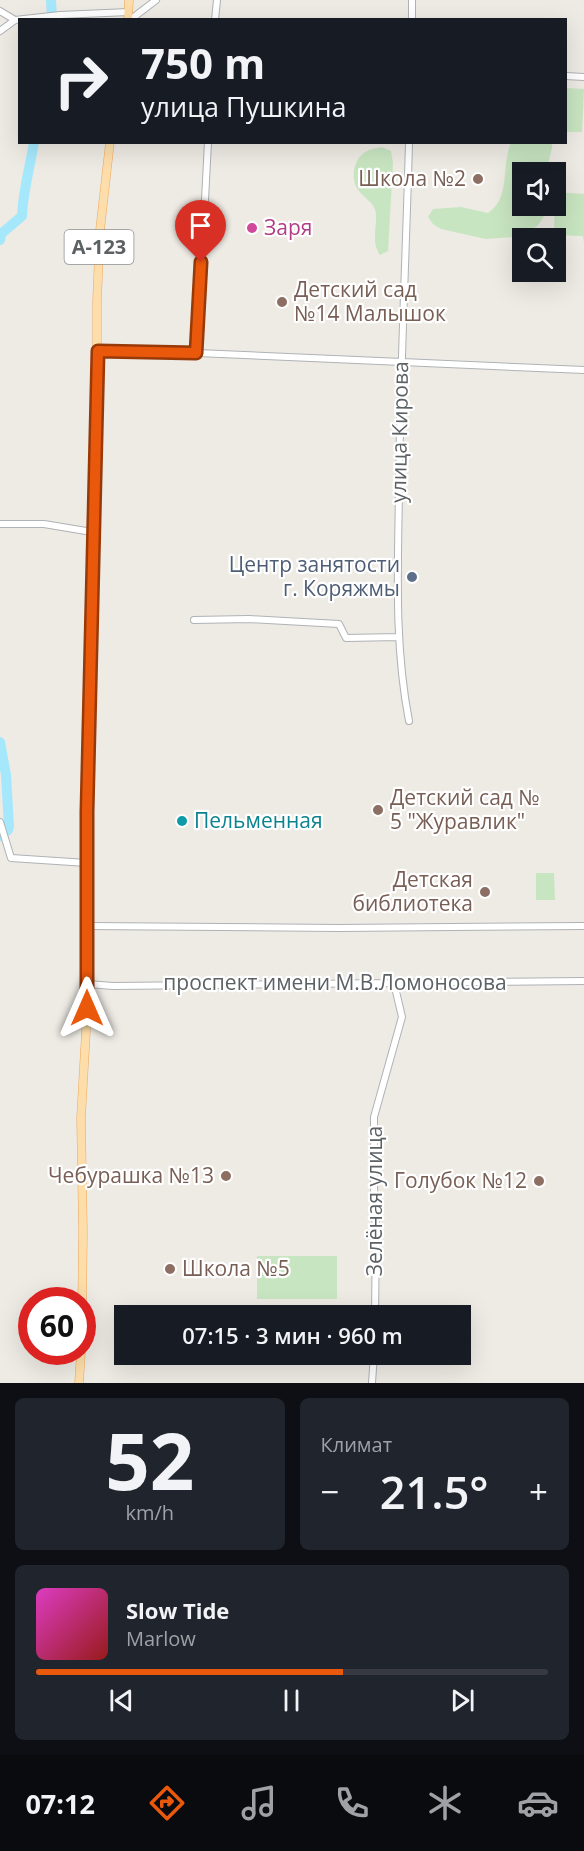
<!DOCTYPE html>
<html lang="ru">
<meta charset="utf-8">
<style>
:root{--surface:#171b24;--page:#20242c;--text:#f1f3f6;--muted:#9ea1a6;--line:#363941;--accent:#ea580c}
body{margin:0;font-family:"Open Sans",sans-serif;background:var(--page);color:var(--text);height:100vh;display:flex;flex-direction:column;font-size:22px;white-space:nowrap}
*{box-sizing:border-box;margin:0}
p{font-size:20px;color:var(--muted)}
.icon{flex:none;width:33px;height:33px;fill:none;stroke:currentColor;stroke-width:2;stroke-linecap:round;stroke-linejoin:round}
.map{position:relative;height:1383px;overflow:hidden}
.drawer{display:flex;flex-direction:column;gap:15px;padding:15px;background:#0d0f14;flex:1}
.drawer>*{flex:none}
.guide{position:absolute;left:18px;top:18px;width:549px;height:126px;border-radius:0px;box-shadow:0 6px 24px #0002;background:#171b24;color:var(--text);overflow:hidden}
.controls{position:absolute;left:512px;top:162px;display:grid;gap:12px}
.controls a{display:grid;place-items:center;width:54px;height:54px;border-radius:0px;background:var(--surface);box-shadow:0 6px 24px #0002;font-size:30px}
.speed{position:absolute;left:18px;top:1287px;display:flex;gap:12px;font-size:30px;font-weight:700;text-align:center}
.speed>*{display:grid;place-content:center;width:78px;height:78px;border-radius:50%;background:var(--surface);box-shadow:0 6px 24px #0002;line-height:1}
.speed .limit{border:9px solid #d22;background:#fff;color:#111}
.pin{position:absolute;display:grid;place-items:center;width:51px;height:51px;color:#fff;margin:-62px -26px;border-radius:50% 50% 50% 0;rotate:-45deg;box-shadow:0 0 6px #0007}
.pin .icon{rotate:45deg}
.me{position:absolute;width:66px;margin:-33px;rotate:0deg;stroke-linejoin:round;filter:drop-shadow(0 0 4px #0008)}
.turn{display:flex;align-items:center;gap:21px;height:126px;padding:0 24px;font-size:27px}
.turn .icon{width:78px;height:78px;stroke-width:2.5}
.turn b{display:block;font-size:42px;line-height:51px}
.big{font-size:45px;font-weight:600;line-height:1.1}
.drawer .tile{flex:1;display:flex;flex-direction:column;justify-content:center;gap:9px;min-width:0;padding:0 21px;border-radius:9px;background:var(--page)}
.drawer .dial{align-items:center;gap:0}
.dial b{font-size:78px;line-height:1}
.song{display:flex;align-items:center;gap:18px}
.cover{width:72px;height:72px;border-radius:9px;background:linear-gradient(135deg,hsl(310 70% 55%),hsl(0 70% 35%))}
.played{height:6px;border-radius:3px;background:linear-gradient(90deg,var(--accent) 60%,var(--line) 60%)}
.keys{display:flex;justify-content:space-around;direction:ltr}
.heat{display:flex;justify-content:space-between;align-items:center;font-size:33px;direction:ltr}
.drawer .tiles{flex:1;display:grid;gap:15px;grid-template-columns:1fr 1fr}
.tile:last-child{grid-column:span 2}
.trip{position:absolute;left:114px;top:1305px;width:357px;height:60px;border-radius:0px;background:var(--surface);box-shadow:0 6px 24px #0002;font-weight:600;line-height:60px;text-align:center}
.tab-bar{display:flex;height:96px;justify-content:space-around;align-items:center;background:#090b0e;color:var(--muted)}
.tab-bar .icon{width:42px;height:42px}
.tab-bar .current{color:var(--accent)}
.tab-bar b{font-size:27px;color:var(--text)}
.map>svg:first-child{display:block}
.green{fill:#c8e5c1}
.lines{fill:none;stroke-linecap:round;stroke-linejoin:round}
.river{stroke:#a5e8fc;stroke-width:10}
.minor-casing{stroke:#afb3b6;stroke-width:8}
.major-casing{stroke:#eda75d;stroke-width:9}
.minor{stroke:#fff;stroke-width:6}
.major{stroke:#fddeaa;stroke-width:8}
.route-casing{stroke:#983908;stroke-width:15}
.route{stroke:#ea580c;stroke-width:10}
.education-dot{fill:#8d6e63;stroke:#fff;stroke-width:2}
.hotel-dot{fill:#d1479c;stroke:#fff;stroke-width:2}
.service-dot{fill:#5c6f8a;stroke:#fff;stroke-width:2}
.culture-dot{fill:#0f9aa8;stroke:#fff;stroke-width:2}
.labels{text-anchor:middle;stroke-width:4.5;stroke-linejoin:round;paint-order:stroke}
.shield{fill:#fff;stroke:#8d9092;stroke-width:1.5}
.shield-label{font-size:20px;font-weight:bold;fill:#5c6164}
.education-label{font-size:21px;fill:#785e54;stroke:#fff;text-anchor:end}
.hotel-label{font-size:21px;fill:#b23c85;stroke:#fff;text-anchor:start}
.street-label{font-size:21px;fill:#5c6164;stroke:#fff}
.service-label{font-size:21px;fill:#4e5e75;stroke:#fff;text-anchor:end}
.culture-label{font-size:21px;fill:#0d838f;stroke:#fff;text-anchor:start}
</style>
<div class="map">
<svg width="584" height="1383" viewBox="0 0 584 1383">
<rect width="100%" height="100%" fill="#eeeae4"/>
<!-- green -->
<path class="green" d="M 566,88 L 584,89 L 582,132 L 566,132 Z
M 511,143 L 552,143 L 552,148 L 546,172 L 522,172 L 522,206 L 542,206 L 544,216 L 539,224 L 532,230 L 515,237 L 486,239 L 441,229 L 433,224 L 428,217 L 433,209 L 461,207 L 488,213 C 511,199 501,164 511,143 Z
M 382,147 L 391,151 L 393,163 L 388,251 L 380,255 C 371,242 377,228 376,213 C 374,202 365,199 359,191 C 350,181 353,160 364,153 C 369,149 377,148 382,147 Z
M 555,192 L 584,194 L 584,243 L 583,236 L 554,235 Z
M 536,873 L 554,873 L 555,900 L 536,900 Z
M 257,1256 L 337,1256 L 337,1299 L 257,1299 Z"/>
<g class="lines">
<!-- river -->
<path class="river" d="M 51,0 L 52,20
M 0,240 L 1,234 L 22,216 C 23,191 30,167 34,142
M 0,742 L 6,775 L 9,826 L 8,830 L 0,836"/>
<defs>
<path id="minor" d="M 0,11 L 15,20
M 130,20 L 156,0
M 215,20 L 217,0
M 412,20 L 412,0
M 0,31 L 15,20 L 60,15 L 129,12
M 566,76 L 584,77
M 409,142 C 406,258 400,374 399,489 C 398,567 394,644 409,721
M 98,351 L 197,353 L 584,370
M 197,353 L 208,142
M 0,524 L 44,524 L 92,532
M 194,620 L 249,619 L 339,624 L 346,638 L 398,637
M 0,822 L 11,858 L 87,863
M 87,926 L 338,928 L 584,926
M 87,984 L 113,986 L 584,981
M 375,1316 L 376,1233 L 374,1186 L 374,1117 L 402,1017 L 394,983
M 372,1383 L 374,1354"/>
<path id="major" d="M 128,20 L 129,0
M 82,1314 L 83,1232 L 81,1118 L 86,1031 L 87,812 L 91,690 L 92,532 L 97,408 L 97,301 L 100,230 L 110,142
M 79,1383 L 81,1352"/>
</defs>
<!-- minor casing -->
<use href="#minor" class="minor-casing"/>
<!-- major casing -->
<use href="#major" class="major-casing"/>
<!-- minor -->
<use href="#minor" class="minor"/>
<!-- major -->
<use href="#major" class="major"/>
</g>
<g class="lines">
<defs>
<path id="route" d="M 87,1008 L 87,812 L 98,351 L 196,353 L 201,262"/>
</defs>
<!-- route casing -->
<use href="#route" class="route-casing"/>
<!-- route -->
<use href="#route" class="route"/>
</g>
<!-- markers -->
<g class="education-dot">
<circle cx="478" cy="179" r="6"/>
<circle cx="282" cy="302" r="6"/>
<circle cx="378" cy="810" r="6"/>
<circle cx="485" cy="892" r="6"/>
<circle cx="226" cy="1176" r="6"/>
<circle cx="539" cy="1181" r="6"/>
<circle cx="170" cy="1269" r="6"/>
</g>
<circle class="hotel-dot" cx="252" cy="228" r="6"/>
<circle class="service-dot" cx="412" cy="577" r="6"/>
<circle class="culture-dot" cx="182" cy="821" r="6"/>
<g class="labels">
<!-- shield labels -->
<rect class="shield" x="64.5" y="230" width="69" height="34" rx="4.5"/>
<g class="shield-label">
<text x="99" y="254">А-123</text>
</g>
<!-- education labels -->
<g class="education-label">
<text x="466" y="186">Школа №2</text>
<text x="294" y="297" text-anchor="start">Детский сад<tspan x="294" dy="24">№14 Малышок</tspan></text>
<text x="390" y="805" text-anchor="start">Детский сад №<tspan x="390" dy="24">5 "Журавлик"</tspan></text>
<text x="473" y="887">Детская<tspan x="473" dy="24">библиотека</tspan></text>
<text x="214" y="1183">Чебурашка №13</text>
<text x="527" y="1188">Голубок №12</text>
<text x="182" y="1276" text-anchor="start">Школа №5</text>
</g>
<!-- hotel labels -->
<g class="hotel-label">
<text x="264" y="235">Заря</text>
</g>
<!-- street labels -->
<g class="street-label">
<text transform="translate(400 432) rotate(-89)" y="7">улица Кирова</text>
<text x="335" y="990">проспект имени М.В.Ломоносова</text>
<text transform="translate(375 1201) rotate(-90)" y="7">Зелёная улица</text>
</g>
<!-- service labels -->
<g class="service-label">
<text x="400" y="572">Центр занятости<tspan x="400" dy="24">г. Коряжмы</tspan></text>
</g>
<!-- culture labels -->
<g class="culture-label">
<text x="194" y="828">Пельменная</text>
</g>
</g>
</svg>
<div class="controls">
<a><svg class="icon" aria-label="sound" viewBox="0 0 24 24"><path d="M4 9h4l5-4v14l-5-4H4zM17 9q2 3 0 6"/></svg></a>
<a><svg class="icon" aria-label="search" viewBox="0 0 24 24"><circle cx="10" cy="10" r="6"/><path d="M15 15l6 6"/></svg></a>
</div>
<div class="speed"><div class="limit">60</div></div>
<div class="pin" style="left:201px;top:262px;background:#d93025"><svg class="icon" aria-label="arrive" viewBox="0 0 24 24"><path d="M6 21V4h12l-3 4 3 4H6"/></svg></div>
<svg class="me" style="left:87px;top:1008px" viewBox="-20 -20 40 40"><path d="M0-17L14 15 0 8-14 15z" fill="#ea580c" stroke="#fff" stroke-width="4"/></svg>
<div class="trip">07:15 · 3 мин · 960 m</div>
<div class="guide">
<div class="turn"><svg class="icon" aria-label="right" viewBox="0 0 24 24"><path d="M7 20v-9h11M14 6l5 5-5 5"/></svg><div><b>750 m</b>улица Пушкина</div></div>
</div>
</div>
<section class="drawer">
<div class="tiles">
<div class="tile dial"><b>52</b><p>km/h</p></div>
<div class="tile"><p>Климат</p>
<div class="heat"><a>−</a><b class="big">21.5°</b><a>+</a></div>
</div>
<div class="tile">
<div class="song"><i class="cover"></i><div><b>Slow Tide</b><p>Marlow</p></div></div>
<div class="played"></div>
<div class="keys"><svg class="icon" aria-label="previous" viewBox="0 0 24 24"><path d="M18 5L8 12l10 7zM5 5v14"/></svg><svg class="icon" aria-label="pause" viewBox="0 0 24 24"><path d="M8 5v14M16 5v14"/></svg><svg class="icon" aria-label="next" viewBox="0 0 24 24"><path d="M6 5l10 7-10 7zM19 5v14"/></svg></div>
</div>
</div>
</section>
<nav class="tab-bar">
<b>07:12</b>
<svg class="icon current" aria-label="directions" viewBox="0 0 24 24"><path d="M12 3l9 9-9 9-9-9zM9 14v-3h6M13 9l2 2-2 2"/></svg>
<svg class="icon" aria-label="music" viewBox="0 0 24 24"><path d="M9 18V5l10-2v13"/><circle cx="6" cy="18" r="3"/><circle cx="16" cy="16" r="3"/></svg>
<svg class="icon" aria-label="phone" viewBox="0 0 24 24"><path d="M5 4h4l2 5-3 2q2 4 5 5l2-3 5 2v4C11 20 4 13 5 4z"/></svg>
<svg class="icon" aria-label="climate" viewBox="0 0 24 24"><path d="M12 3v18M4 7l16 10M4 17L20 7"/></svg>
<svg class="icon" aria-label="car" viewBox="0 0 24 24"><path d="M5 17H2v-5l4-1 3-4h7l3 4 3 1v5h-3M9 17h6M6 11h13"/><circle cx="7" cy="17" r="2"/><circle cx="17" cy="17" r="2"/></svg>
</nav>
